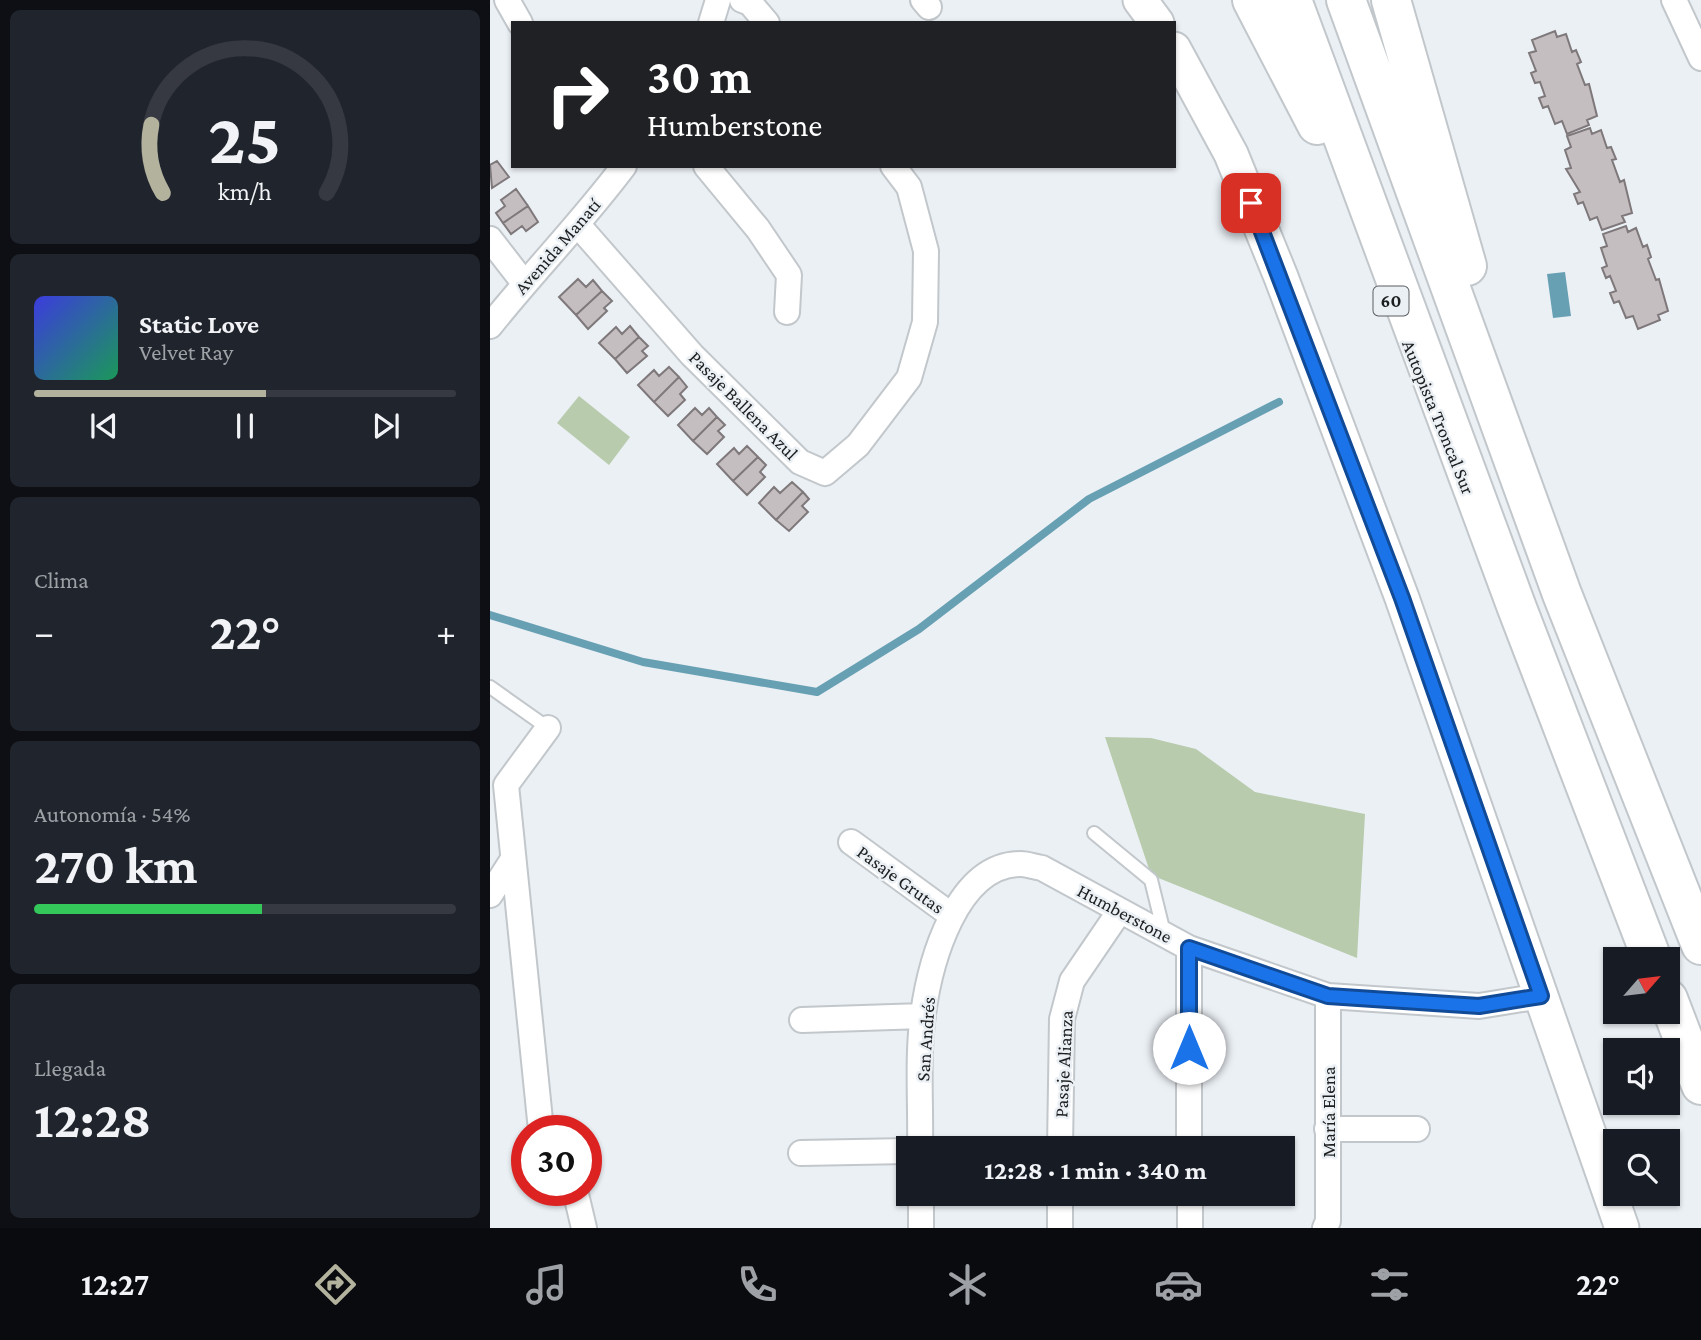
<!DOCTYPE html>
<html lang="es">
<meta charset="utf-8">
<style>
:root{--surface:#171b24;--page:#20242c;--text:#f1f3f6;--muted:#9ea1a6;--line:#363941;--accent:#b2b29d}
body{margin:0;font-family:"Crimson Pro",serif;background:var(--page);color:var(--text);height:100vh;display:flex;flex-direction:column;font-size:26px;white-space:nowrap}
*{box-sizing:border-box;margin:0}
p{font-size:23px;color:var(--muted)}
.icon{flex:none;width:38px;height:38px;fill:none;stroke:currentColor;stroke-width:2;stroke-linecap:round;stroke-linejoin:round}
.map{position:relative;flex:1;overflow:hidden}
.sheet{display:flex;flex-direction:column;gap:10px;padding:10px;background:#0d0f14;width:490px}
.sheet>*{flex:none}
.guide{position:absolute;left:21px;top:21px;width:665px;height:147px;border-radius:0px;box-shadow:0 2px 5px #0004;background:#202124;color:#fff;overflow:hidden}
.needle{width:46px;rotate:62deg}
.buttons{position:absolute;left:1113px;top:947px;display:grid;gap:14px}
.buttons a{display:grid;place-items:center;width:77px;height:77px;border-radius:0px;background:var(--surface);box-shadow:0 2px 5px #0004;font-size:35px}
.speed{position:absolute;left:21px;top:1115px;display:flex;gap:14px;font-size:35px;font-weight:700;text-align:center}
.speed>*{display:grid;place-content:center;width:91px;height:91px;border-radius:50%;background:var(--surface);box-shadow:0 2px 5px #0004;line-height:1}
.speed .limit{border:10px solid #d22;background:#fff;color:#111}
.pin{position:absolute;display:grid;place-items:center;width:60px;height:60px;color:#fff;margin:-30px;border-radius:14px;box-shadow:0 4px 10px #0006}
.me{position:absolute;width:77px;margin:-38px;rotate:0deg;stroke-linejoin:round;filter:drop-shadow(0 0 5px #0008)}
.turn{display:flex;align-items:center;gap:24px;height:147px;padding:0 21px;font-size:32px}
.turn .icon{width:91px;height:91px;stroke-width:2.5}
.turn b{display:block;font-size:49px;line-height:60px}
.big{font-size:52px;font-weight:700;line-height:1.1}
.sheet .card{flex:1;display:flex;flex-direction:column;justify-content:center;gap:10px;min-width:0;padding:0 24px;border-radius:10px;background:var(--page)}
.sheet .dial{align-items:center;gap:0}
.dial svg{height:182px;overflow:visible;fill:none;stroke:var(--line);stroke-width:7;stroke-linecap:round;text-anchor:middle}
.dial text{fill:var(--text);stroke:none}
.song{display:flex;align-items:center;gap:21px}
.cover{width:84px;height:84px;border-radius:10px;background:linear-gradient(135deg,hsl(240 70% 55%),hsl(150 70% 35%))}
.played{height:7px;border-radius:4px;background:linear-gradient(90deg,var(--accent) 55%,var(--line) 55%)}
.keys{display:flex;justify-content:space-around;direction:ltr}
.heat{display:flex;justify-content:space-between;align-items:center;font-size:38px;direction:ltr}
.charge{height:10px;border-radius:5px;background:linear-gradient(90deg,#34c759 54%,var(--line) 0)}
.trip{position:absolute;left:406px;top:1136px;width:399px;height:70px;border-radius:0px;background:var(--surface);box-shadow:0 2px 5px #0004;font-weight:700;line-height:70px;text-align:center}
.dock{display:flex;height:112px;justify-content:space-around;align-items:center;background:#090b0e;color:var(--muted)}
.dock .icon{width:49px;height:49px}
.dock .selected{color:var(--accent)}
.dock b{font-size:32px;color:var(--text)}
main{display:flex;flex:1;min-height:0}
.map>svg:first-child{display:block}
.green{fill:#b8cbad}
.water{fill:#68a0b3}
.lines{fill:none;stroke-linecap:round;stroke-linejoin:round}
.stream{stroke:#68a0b3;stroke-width:8}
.building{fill:#c5bec1;stroke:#7e787a;stroke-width:2}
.lane-casing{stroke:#c2c7cb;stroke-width:16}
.street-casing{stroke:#c2c7cb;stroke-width:28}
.secondary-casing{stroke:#c2c7cb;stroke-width:37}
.highway-casing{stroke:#c2c7cb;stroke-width:42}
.lane{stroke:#fff;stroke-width:12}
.street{stroke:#fff;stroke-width:24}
.secondary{stroke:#fff;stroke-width:33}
.highway{stroke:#fff;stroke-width:38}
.route-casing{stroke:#114b97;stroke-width:18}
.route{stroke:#1a73e8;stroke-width:12}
.labels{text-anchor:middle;stroke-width:5;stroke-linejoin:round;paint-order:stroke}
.shield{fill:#ebf0f5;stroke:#5a5d5f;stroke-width:2}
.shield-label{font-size:18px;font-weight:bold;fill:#1c1e1f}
.street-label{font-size:19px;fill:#1c1e1f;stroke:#ebf0f5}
</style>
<main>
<section class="sheet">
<div class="card dial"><svg viewBox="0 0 100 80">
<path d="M14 69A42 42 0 1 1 86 69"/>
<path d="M14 69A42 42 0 0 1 9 39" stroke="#b2b29d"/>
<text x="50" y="56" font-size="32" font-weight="700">25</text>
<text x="50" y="72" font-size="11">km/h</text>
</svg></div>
<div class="card">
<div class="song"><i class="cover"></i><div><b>Static Love</b><p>Velvet Ray</p></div></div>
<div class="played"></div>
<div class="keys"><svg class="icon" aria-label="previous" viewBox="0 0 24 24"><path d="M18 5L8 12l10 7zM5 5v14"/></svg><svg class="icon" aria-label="pause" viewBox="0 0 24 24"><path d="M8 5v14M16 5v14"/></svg><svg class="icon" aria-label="next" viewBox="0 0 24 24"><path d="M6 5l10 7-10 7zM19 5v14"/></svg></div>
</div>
<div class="card"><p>Clima</p>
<div class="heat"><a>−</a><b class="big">22°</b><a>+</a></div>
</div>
<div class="card"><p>Autonomía · 54%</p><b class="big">270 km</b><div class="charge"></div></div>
<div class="card"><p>Llegada</p><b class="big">12:28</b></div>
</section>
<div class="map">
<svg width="1211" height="1228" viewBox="0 0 1211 1228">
<rect width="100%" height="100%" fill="#ebf0f5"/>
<!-- green -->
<path class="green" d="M 89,396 L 140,437 L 119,465 L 67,423 Z
M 615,737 L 661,738 L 706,749 L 765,792 L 875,814 L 867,958 L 661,875 Z"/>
<!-- water -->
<path class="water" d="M 1075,272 L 1081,316 L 1063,318 L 1057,274 Z"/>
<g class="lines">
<!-- stream -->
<path class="stream" d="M 0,615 L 153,662 L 327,692 L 429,629 L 599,499 L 789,402"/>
</g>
<!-- building -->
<path class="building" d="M 1065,31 L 1067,37 L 1076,34 L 1082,52 L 1086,50 L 1091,62 L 1087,64 L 1095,85 L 1099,84 L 1107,116 L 1097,120 L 1099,125 L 1077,134 L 1072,121 L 1065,124 L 1058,106 L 1053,108 L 1049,98 L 1055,96 L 1050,82 L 1045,83 L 1041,73 L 1046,71 L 1039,53 L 1046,51 L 1042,40 Z
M 1100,128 L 1102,134 L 1111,130 L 1117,148 L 1121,147 L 1126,159 L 1122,160 L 1130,182 L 1134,180 L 1142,213 L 1132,216 L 1135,222 L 1112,230 L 1107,217 L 1100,220 L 1093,202 L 1088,204 L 1084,194 L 1090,192 L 1076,169 L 1081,168 L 1075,150 L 1081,147 L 1077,136 Z
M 7,161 L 19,177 L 2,188 L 0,165 Z
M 26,189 L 38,206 L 13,223 L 6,213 L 15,206 L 11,200 Z
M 38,206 L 48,222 L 36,231 L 32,226 L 21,234 L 13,223 Z
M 1136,226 L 1138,232 L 1146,228 L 1153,247 L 1157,245 L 1161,257 L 1158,259 L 1166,280 L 1169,279 L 1178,311 L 1168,315 L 1170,320 L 1148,329 L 1143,316 L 1136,318 L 1129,301 L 1124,303 L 1120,293 L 1126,291 L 1120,276 L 1116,278 L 1112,268 L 1117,266 L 1111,248 L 1117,246 L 1113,234 Z
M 88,279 L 96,287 L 103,280 L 112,291 L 86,315 L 69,297 Z
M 112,291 L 122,301 L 114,308 L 117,311 L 98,329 L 86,315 Z
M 140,326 L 149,337 L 125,359 L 109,343 L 126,327 L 132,334 Z
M 149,337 L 158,346 L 152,351 L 157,356 L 137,373 L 125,359 Z
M 179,367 L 189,377 L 164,402 L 148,385 L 164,370 L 169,376 Z
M 189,377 L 197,387 L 190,394 L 195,400 L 178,416 L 164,402 Z
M 205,408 L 212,415 L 219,408 L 227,417 L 203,441 L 188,425 Z
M 227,417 L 235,425 L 228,431 L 234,437 L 217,454 L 203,441 Z
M 257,446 L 268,457 L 243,481 L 227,464 L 244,448 L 249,454 Z
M 268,457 L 276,465 L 270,472 L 275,477 L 257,495 L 243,481 Z
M 302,482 L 313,492 L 286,520 L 269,503 L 284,487 L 290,493 Z
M 313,492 L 319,499 L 312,506 L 318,512 L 299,531 L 286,520 Z"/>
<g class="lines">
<defs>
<path id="lane" d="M 0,687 L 58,728
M 604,833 L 661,880 L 674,933"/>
<path id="street" d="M 17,0 L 30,23
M 252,0 L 260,3 L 277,23
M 433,0 L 439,7
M 1184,0 L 1211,58
M 221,23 L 228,0
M 216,166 L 268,229 L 299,275 L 297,312
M 88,225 L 202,355 L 310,462 L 335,473 L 368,445 L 419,378 L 435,322 L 436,251 L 419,187 L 403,166
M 0,239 L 34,283
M 0,326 C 43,272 92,222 134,166
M 361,842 L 461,915
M 0,895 L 23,859
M 699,948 L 699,1148
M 312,1020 L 433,1016
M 837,1129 L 927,1129
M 51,1130 L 16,785 L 58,728
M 430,1148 C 431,1104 427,1057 433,1014 C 440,963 466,864 531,864 C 537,864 545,867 552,868 L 699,948 L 838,996 L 989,1006 L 1051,996
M 570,1148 L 572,1019 L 582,981 L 629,912
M 311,1153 L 418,1151
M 85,1190 L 94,1228
M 431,1194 L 431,1228
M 700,1194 L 700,1228
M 570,1228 L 570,1194
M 835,1228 L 838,1221 L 838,996"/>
<path id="secondary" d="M 650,0 L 667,23
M 684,49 L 741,154 L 791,277 L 912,598 L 1132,1228"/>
<path id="highway" d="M 762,0 L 827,125
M 802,0 L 1027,608 L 1162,959
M 856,0 L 1072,594 L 1211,945
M 901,0 L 977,266
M 1178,999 L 1211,1085"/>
</defs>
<!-- lane casing -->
<use href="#lane" class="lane-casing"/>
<!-- street casing -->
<use href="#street" class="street-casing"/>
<!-- secondary casing -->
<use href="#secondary" class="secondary-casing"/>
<!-- highway casing -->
<use href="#highway" class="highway-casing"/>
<!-- lane -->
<use href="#lane" class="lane"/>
<!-- street -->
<use href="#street" class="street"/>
<!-- secondary -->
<use href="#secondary" class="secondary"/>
<!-- highway -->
<use href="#highway" class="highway"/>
</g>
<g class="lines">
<defs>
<path id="route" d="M 699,1048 L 699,948 L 838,996 L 989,1006 L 1051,996 L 912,598 L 761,203"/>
</defs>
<!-- route casing -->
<use href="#route" class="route-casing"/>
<!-- route -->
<use href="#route" class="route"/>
</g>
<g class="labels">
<!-- shield labels -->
<rect class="shield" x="883.5" y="286.5" width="35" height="29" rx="5"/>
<g class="shield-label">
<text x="901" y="307">60</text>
</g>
<!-- street labels -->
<g class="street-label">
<text transform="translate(67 246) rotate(-49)" y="7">Avenida Manatí</text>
<text transform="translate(254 405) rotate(45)" y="7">Pasaje Ballena Azul</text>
<text transform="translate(949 417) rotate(68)" y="7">Autopista Troncal Sur</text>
<text transform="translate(411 879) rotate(36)" y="7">Pasaje Grutas</text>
<text transform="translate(635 913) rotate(28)" y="7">Humberstone</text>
<text transform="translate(435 1039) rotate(-86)" y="7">San Andrés</text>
<text transform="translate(573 1064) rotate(-87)" y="7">Pasaje Alianza</text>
<text transform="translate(838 1112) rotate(-90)" y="7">María Elena</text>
</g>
</g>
</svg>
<div class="buttons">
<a><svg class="needle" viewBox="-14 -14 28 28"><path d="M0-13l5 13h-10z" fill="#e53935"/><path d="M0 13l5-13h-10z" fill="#9ea1a6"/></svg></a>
<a><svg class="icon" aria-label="sound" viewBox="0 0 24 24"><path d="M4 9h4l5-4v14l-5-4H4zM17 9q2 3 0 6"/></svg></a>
<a><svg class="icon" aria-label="search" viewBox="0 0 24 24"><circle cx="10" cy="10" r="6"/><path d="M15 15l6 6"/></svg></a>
</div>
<div class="speed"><div class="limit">30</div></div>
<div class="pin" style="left:761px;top:203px;background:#d93025"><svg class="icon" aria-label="arrive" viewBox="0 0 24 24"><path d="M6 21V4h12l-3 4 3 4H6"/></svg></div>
<svg class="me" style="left:699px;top:1048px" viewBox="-20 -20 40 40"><circle r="19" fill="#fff"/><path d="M0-13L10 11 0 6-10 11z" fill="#1a73e8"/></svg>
<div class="trip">12:28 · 1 min · 340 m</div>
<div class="guide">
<div class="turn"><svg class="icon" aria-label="right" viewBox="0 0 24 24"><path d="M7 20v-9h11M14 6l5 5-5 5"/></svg><div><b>30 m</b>Humberstone</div></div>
</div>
</div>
</main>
<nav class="dock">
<b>12:27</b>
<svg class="icon selected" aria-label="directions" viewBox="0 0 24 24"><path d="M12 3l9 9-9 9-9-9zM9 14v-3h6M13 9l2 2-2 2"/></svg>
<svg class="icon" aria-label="music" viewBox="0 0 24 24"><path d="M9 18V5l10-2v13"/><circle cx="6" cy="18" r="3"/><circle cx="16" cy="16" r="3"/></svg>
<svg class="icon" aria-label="phone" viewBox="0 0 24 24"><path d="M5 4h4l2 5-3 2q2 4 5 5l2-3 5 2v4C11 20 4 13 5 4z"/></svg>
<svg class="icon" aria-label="climate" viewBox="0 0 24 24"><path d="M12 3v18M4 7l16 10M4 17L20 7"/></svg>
<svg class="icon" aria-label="car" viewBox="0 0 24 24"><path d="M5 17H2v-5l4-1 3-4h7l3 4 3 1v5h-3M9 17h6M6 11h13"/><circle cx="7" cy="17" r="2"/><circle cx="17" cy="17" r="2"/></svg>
<svg class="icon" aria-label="filters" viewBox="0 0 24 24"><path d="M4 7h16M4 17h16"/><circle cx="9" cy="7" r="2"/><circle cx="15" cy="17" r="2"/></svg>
<b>22°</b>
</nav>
